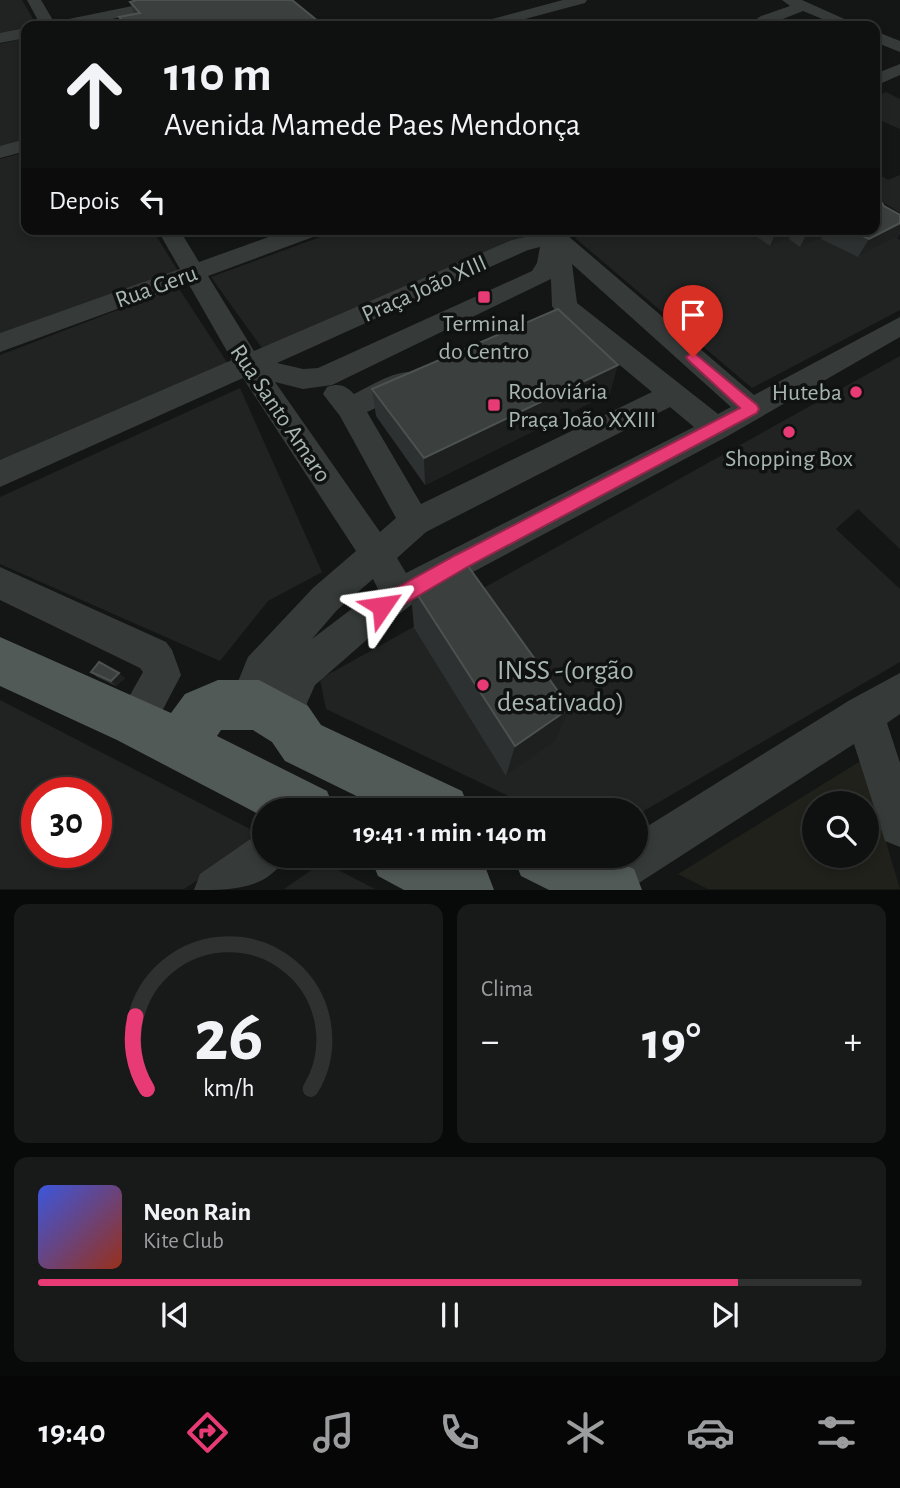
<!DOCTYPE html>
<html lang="pt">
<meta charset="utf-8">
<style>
:root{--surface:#0f1010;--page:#181919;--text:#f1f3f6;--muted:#9b9d9f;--line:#2f3030;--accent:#e83a74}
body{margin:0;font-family:"Alegreya Sans",sans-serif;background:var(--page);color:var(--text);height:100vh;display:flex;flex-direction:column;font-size:26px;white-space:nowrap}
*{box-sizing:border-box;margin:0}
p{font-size:23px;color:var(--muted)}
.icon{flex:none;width:38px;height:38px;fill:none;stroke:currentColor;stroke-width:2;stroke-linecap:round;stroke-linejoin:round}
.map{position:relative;height:890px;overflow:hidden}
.panel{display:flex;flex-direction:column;gap:14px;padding:14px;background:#080909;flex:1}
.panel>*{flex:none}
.guide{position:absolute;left:21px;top:21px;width:859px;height:214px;border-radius:14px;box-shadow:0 4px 10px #0003,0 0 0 2px var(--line);background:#0f1010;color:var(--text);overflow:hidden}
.fabs{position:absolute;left:802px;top:791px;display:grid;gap:14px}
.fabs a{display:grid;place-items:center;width:77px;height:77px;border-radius:50%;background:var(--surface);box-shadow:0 4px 10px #0003,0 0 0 2px var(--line);font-size:35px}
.speed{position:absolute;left:21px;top:777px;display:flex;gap:14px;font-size:35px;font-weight:700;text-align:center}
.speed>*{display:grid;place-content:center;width:91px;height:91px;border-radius:50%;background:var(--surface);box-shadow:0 4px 10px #0003,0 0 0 2px var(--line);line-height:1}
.speed .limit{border:10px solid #d22;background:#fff;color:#111}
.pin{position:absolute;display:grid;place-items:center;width:60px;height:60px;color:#fff;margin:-72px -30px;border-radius:50% 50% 50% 0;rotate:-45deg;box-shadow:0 0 7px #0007}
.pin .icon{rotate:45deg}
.me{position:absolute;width:77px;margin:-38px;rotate:58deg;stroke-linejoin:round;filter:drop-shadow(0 0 5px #0008)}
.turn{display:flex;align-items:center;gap:24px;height:147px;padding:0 28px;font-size:32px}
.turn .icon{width:91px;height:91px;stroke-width:2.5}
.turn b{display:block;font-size:49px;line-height:60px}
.then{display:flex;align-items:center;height:66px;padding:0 28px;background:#0003;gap:14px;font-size:26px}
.big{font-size:52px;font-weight:700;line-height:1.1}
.panel .card{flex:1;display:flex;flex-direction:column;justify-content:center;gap:10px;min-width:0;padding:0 24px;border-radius:14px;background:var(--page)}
.panel .dial{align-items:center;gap:0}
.dial svg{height:182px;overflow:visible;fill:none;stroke:var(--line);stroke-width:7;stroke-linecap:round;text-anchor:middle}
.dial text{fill:var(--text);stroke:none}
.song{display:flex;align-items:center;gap:21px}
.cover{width:84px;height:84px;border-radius:10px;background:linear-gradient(135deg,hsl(230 70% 55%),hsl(10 70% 35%))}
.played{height:7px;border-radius:4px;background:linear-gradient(90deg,var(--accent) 85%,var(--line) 85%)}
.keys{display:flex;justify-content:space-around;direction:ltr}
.heat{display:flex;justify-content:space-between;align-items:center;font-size:38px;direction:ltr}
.panel .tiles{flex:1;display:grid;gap:14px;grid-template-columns:1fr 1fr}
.card:last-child{grid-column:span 2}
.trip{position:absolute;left:252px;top:798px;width:396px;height:70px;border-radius:35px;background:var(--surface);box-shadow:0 4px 10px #0003,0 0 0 2px var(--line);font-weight:700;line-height:70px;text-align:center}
.menu{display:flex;height:112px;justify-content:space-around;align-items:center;background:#060606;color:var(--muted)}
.menu .icon{width:49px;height:49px}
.menu .active{color:var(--accent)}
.menu b{font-size:32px;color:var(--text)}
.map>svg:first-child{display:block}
.built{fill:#212323;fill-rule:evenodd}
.green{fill:#20211b;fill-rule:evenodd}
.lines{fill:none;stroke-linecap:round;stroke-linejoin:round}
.minor{fill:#363b3a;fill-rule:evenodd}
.major{fill:#525a58;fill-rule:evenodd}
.wall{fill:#2e3131}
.shaded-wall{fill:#1e2020}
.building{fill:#3b3f3e;stroke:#4c5250;stroke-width:2}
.route{fill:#e83a74;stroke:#97264b;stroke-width:2}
.poi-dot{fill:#e83a74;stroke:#101111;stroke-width:2.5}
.labels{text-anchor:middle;stroke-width:7;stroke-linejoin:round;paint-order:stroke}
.street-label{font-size:24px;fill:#a7b6b1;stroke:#101111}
.poi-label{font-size:24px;fill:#a7b6b1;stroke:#101111}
.near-poi-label{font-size:28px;fill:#a7b6b1;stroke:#101111;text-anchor:start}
</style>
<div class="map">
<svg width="900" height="890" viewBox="0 0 900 890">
<rect width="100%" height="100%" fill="#141616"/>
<!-- built -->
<path class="built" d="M 0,0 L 22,0 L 37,26 L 26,26 L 26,30 L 0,35 Z
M 26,38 L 26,140 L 0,147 L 0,44 Z
M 886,92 L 900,99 L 900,129 L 875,118 L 875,98 Z
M 26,152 L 26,229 L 152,229 L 178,271 L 0,333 L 0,159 Z
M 875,172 L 888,180 L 900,175 L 900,213 L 875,197 Z
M 875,224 L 900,240 L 900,310 L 752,388 L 575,238 L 593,229 L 875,229 Z
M 342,229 L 526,229 L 532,235 L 264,351 L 211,277 Z
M 178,287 L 230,367 L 0,461 L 0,355 Z
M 900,356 L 900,549 L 858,509 L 836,529 L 900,589 L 900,662 L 635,816 L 635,810 L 538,810 L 326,709 L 320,679 Z
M 240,388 L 322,572 L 268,601 L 220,661 L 0,564 L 0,497 Z
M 0,700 L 250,829 L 251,845 L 184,889 L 0,889 ZM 37,793 L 96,793 L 96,852 L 37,852 Z
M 323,862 L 375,889 L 284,889 Z"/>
<!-- green -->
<path class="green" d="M 862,760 L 900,889 L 708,889 L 678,874 ZM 814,803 L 866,803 L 866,856 L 814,856 Z"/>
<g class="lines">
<!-- minor -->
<path class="minor" d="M 27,0 L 41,0 L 54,22 L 162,0 L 190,0 L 183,4 L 79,26 L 41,26 Z
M 563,0 L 587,0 L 585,3 L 499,26 L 474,26 L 477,23 Z
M 782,0 L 802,0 L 860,26 L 839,26 L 803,11 L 765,26 L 747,26 L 761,16 L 790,6 Z
M 26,28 L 26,38 L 0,43 L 0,33 Z
M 875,31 L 900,41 L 900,52 L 875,42 Z
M 900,64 L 900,75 L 875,86 L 875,74 Z
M 26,139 L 26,151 L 0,158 L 0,146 Z
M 157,229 L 179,229 L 199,262 L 291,229 L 324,229 L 321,234 L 208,276 L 254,351 L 512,240 L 538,234 L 535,229 L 560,229 L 754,395 L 900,317 L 900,337 L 726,437 L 411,605 L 378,630 L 315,685 L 307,703 L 310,724 L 304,738 L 290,744 L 276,738 L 270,720 L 259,724 L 245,719 L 235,689 L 248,657 L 313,588 L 356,551 L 243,378 L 0,487 L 0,460 L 232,360 L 188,283 L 0,352 L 0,333 L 180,269 ZM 540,247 L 537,263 L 532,271 L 318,368 L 303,369 L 277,363 L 528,250 ZM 572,264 L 731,407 L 718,414 L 577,303 ZM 551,279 L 552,306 L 556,312 L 652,392 L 421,504 L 367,412 L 420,387 L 424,380 L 420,373 C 399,367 373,385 354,394 C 345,385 339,383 327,387 L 323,394 L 340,416 L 396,518 L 380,532 L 275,382 L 303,389 L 332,385 ZM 670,407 L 694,427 L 406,573 L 397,558 L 426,532 ZM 373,579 L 378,589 L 312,639 L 337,610 Z
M 0,567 L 166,642 L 172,650 L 181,675 L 149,736 L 135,742 L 121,736 L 115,722 L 143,672 L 140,668 L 0,600 Z
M 900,673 L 900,714 L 887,723 L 900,763 L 900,847 L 885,841 L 854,744 L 628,890 L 578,890 L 576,883 C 588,852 606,856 635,856 L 635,834 L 850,700 Z
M 264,833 L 264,856 L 286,856 C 268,890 232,890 194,890 L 200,874 L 249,840 Z"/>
<!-- major -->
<path class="major" d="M 0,637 L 171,713 L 185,694 L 218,680 L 259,680 L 308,706 L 321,725 L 462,791 L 470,810 L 385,810 L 285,761 L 272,742 L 253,730 L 221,730 L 217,736 L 327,791 L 335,810 L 264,810 L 264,817 L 117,740 L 0,686 Z
M 370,856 L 458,856 L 486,869 L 494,890 L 404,890 L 378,876 Z
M 513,856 L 604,856 L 634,869 L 642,890 L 549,890 L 521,876 Z"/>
</g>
<!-- wall -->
<path class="wall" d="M 130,2 L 324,26 L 122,26 L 119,17 L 134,14 Z
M 884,206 L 900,215 L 900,233 L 898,237 L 858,257 L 821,239 L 800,247 L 789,239 L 770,246 L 746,229 L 875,229 Z
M 372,389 L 610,393 L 425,485 L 376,416 Z
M 410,583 L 554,742 L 506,776 L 414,628 Z
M 91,672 L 125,678 L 116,686 L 97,677 Z"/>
<!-- shaded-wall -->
<path class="shaded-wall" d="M 900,223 L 900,233 L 898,237 L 858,257 L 869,239 Z
M 777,229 L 794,229 L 789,239 L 770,246 Z
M 809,229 L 826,229 L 821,239 L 800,247 Z
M 618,365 L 610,393 L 425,485 L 424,458 Z
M 119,673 L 125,678 L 116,686 L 111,681 Z
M 570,708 L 554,742 L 506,776 L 515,746 Z"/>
<!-- building -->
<path class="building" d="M 137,0 L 292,0 L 324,26 L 127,26 L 119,17 L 140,13 L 130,2 Z
M 875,198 L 882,203 L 884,206 L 900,215 L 900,223 L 869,239 L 848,229 L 875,229 Z
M 558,309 L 618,365 L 424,458 L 372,389 Z
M 460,555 L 570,708 L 515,746 L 410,583 Z
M 99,662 L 119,673 L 111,681 L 91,672 Z"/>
<!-- route -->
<path class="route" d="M 693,352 L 757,405 L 759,409 L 757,413 L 469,566 L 389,613 L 382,615 L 375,613 L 373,606 L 375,600 L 456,555 L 740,408 L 688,360 L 686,357 Z"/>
<!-- markers -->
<g class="poi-dot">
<rect x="477" y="290" width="14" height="14" rx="3.5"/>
<circle cx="856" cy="392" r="7"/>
<rect x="487" y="398" width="14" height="14" rx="3.5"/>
<circle cx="789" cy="432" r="7"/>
<circle cx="483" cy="685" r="7"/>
</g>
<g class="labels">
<!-- street labels -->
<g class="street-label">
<text transform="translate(156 286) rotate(-20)" y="8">Rua Geru</text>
<text transform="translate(424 288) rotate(-24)" y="8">Praça João XIII</text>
<text transform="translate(281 413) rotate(56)" y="8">Rua Santo Amaro</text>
</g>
<!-- poi labels -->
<g class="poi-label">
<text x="484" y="331">Terminal<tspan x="484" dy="28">do Centro</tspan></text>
<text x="508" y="399" text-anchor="start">Rodoviária<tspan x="508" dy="28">Praça João XXIII</tspan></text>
<text x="842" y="400" text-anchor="end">Huteba</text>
<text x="789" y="466">Shopping Box</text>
</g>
<!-- near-poi labels -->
<g class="near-poi-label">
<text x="497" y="679">INSS -(orgão<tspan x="497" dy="32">desativado)</tspan></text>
</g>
</g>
</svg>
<div class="fabs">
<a><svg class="icon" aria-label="search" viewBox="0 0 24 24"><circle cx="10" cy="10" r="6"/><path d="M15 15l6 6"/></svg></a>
</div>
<div class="speed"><div class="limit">30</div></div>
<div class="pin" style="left:693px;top:357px;background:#d93025"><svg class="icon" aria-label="arrive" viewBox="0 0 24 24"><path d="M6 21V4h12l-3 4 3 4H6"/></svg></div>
<svg class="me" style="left:382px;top:606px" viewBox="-20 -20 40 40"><path d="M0-17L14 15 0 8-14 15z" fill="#e83a74" stroke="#fff" stroke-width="4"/></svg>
<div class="trip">19:41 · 1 min · 140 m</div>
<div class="guide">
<div class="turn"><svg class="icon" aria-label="ahead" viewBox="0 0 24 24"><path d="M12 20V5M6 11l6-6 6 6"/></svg><div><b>110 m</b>Avenida Mamede Paes Mendonça</div></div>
<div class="then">Depois<svg class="icon" aria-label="left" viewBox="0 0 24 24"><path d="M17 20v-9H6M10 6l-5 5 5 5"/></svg></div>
</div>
</div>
<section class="panel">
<div class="tiles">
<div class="card dial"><svg viewBox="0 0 100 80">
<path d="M14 69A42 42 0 1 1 86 69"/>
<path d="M14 69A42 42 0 0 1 9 37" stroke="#e83a74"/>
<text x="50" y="56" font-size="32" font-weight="700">26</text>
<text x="50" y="72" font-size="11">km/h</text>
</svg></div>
<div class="card"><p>Clima</p>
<div class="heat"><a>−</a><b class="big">19°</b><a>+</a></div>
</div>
<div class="card">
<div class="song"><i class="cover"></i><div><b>Neon Rain</b><p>Kite Club</p></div></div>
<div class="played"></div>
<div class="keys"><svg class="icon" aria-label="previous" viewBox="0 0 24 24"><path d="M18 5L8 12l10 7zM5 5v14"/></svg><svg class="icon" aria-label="pause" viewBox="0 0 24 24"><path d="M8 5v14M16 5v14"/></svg><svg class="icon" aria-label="next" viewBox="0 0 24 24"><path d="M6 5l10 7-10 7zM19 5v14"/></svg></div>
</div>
</div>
</section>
<nav class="menu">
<b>19:40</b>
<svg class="icon active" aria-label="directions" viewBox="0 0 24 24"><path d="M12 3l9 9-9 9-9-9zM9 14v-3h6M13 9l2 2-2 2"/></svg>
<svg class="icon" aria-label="music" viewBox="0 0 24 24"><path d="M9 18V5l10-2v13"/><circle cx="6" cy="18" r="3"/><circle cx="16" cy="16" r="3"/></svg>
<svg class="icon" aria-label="phone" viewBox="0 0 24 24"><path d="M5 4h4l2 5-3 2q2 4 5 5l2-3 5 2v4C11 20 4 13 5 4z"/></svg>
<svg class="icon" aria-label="climate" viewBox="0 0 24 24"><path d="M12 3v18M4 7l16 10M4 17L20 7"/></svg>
<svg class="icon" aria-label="car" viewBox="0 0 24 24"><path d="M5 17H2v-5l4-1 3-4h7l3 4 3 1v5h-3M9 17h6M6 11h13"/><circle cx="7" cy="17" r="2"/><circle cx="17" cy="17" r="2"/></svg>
<svg class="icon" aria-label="filters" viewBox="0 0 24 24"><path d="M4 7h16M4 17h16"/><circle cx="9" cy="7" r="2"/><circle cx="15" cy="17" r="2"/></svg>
</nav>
